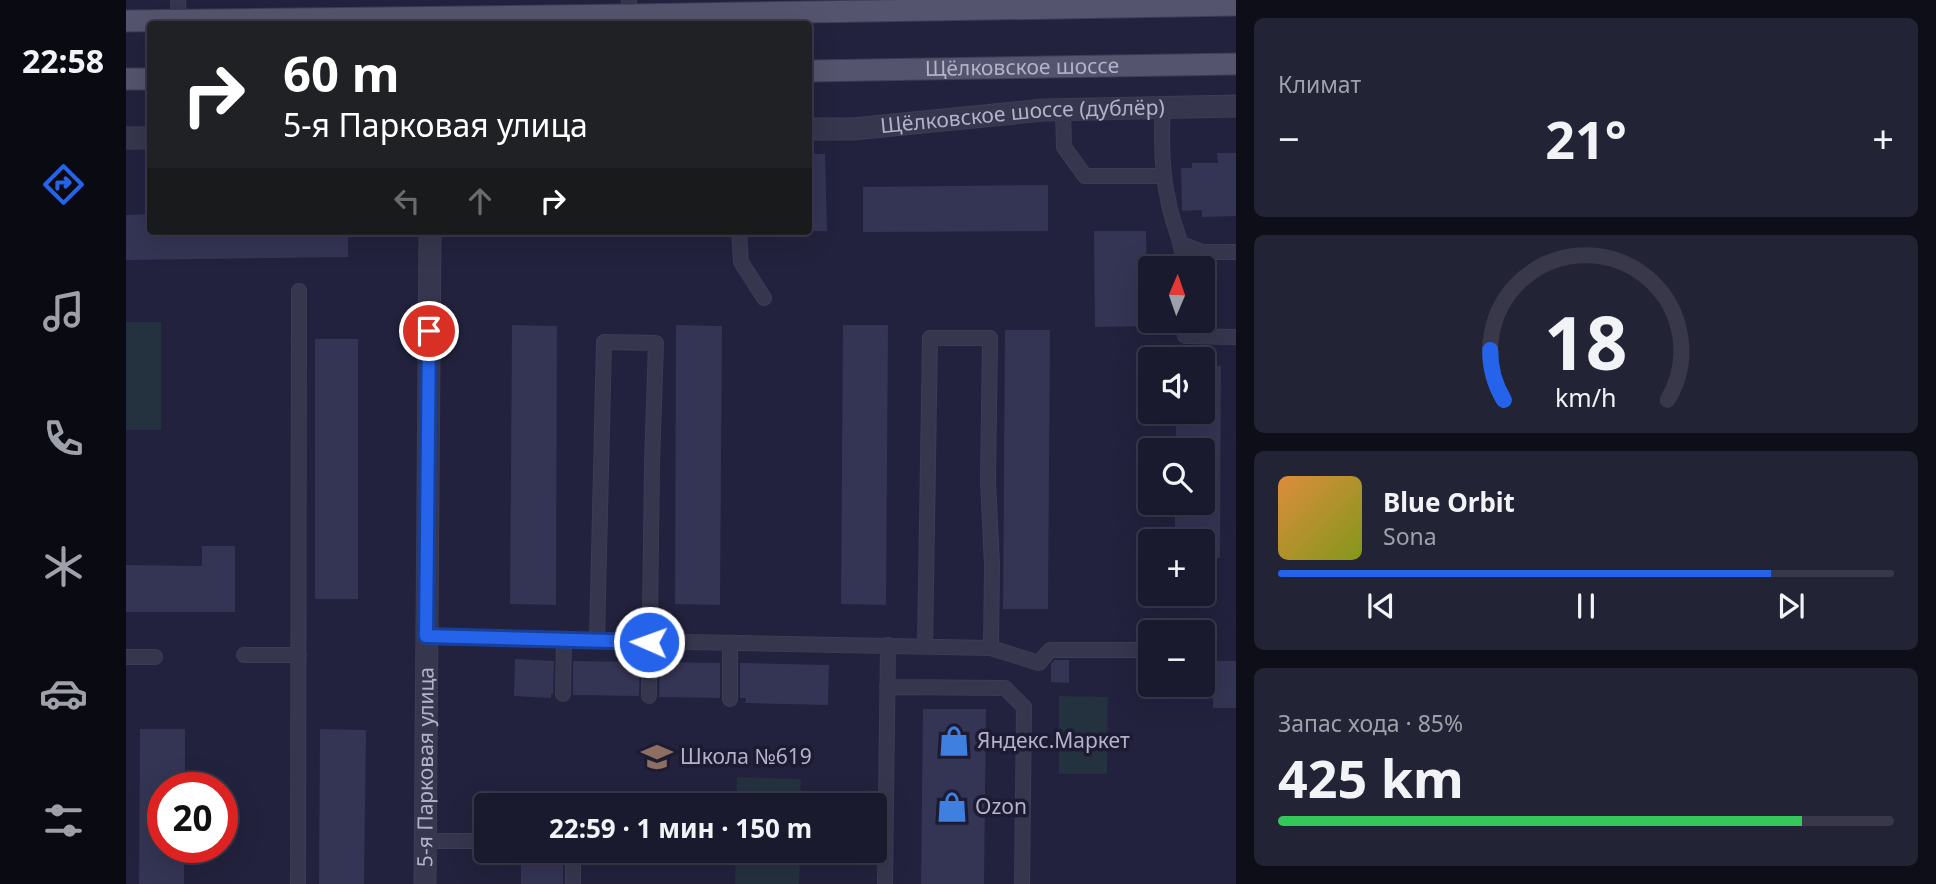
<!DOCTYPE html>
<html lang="ru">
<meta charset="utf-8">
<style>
:root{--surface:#1a1a2e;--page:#232336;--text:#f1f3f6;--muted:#9fa1aa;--line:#38384a;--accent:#2563eb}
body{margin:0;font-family:"Noto Sans",sans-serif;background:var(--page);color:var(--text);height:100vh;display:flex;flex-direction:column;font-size:26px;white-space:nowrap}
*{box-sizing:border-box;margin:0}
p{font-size:23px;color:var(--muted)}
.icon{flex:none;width:38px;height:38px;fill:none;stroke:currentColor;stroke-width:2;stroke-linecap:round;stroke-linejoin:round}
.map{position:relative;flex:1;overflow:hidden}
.drawer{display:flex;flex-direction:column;gap:18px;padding:18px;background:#0e0e19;width:700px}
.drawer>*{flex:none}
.guide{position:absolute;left:21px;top:21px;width:665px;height:214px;border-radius:7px;box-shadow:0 7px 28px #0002,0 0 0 2px var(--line);background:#202124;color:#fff;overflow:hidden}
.needle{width:46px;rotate:2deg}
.controls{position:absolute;left:1012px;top:256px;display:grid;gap:14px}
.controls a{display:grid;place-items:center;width:77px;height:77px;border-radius:7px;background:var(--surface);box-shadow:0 7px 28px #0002,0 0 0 2px var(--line);font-size:35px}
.speed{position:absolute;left:21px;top:772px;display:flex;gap:14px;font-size:35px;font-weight:700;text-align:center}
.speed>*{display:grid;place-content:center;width:91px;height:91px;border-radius:50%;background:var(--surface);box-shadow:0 7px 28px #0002,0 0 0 2px var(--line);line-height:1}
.speed .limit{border:10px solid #d22;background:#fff;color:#111}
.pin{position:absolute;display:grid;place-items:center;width:60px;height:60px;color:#fff;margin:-30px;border:4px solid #fff;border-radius:50%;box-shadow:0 2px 7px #0007}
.me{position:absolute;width:77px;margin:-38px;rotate:272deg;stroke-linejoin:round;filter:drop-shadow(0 0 5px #0008)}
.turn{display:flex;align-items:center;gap:24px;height:147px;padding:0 21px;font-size:32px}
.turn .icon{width:91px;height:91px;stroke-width:2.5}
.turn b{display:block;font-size:49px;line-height:60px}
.lanes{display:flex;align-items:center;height:66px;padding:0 21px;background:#0003;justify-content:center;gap:35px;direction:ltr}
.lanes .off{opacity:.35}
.big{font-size:52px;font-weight:700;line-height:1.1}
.drawer .card{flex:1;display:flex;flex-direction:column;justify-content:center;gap:10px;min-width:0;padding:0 24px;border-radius:10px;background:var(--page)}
.drawer .dial{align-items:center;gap:0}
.dial svg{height:182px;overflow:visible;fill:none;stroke:var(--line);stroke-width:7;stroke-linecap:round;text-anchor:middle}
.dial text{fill:var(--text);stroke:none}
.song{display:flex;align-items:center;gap:21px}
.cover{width:84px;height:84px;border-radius:10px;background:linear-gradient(135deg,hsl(30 70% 55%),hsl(70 70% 35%))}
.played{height:7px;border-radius:4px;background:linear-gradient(90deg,var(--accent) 80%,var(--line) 80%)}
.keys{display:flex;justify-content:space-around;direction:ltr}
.heat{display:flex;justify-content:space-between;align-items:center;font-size:38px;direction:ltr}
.charge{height:10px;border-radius:5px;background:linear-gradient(90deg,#34c759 85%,var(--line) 0)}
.trip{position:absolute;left:348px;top:793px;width:413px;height:70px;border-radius:7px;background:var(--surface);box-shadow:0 7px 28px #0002,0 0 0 2px var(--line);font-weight:700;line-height:70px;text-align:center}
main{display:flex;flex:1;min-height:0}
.tabs{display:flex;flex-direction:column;width:126px;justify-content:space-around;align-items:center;background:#0a0a12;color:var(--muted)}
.tabs .icon{width:49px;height:49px}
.tabs .on{color:var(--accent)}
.tabs b{font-size:32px;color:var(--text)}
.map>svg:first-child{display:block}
.green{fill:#24313f}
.building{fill:#343454}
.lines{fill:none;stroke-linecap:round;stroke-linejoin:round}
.service-casing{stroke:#3d3c54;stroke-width:16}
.minor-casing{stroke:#3d3c54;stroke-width:23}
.tertiary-casing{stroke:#3d3c54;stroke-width:23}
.primary-casing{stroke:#3d3c54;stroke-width:23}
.service{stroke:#36364e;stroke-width:14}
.minor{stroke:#36364e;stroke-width:21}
.tertiary{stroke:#36364e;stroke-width:21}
.primary{stroke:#54546e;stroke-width:21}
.route-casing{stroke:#184099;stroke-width:18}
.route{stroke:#2563eb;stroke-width:12}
.labels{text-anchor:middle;stroke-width:7;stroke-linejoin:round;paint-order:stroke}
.street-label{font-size:21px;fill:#b3b2c9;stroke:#1c1b33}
.poi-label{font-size:21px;fill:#b3b2c9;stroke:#1c1b33;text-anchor:start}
</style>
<main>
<nav class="tabs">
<b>22:58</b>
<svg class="icon on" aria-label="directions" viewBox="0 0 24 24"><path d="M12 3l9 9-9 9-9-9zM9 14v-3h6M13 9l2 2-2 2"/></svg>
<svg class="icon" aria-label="music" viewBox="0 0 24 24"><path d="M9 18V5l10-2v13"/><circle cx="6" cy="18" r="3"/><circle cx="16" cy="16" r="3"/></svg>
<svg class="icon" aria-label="phone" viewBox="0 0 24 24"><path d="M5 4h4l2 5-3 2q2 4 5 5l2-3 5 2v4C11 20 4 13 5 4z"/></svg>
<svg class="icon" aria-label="climate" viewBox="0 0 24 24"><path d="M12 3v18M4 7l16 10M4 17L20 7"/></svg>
<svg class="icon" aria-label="car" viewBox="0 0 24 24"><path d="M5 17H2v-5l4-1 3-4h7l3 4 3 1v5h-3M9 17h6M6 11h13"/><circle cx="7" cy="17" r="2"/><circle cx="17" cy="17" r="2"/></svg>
<svg class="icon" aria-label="filters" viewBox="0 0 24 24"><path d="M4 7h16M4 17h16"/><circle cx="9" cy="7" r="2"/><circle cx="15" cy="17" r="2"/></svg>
</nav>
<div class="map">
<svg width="1110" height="884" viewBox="0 0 1110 884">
<rect width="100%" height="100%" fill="#22223e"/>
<!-- green -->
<path class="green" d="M 0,322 L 35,322 L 35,430 L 0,430 Z
M 933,696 L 982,697 L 981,774 L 933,774 Z
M 611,777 L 675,779 L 674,805 L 611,805 Z
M 610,851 L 674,851 L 673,884 L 609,884 Z"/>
<!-- building -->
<path class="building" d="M 1091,153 L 1110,153 L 1110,216 L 1076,217 L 1076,210 L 1056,211 L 1055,168 L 1066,168 L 1066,163 L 1092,163 Z
M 682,154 L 699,154 L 701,231 L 682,231 Z
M 922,185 L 922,231 L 737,232 L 737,187 Z
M 24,214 L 24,231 L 222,231 L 222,257 L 0,260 L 0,215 Z
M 968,231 L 1020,231 L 1022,326 L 969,327 Z
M 386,325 L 431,326 L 430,605 L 384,604 Z
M 550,325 L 596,326 L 594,605 L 549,604 Z
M 717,325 L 762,325 L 760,605 L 715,604 Z
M 879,330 L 924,330 L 922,609 L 877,609 Z
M 189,339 L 232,339 L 232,599 L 189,599 Z
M 1076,366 L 1095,366 L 1094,558 L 1076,557 L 1076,541 L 1049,541 L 1049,502 L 1076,502 L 1076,450 L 1050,450 L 1050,411 L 1076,411 Z
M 76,546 L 109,546 L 109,612 L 0,612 L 0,565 L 76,566 Z
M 389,659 L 428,661 L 427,694 L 425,694 L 425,698 L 388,696 Z
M 928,660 L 943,660 L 943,683 L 925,682 L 925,664 Z
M 447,661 L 514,662 L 513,696 L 447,695 Z
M 1087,661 L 1110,661 L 1110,708 L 1087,708 Z
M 534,662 L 594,663 L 594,698 L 533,697 Z
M 614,663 L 703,665 L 702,705 L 619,703 L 620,698 L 614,698 Z
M 797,709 L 860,709 L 858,884 L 795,884 Z
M 14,729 L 59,729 L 59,788 L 37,788 L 37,847 L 58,847 L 58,884 L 13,884 Z
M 194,729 L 240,730 L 238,884 L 193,884 Z
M 395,857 L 437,857 L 437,884 L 395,884 Z"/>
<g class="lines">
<defs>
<path id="service" d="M 52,0 L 53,20
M 503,0 L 503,15
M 1037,107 C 1035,140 1035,172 1043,204 C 1047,226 1058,245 1058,268
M 937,110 L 938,147 L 959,176 L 1037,176
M 613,231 L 615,262 L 638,298
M 1055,244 L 1077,252 L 1110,252
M 1059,320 L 1059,336 L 1110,337
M 300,637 L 865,648 L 913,663 L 924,650 L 1010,650
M 471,640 L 478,342 L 530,343 L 526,464 L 523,696
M 799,647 L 804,338 L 864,338 L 862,481 L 866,565 L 865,648
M 118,655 L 173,655
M 0,657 L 29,657
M 761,687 L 879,688 L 898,707 L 896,884
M 437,694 L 438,639
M 604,699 L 604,643
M 299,841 L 360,841
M 447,850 L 447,884
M 172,884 L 173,291
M 759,884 L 762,645"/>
<g id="minor">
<path id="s1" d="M 299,884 L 304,231"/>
</g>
<g id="tertiary">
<path id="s2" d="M 682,129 L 727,129 L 918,110 L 1110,106"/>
<path d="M 0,138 L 24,138"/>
</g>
<g id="primary">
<path d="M 0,21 L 503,15 L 1110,5"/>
<path id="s3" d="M 682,71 L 1110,64"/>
<path d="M 0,79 L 24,79"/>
</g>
</defs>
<!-- service casing -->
<use href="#service" class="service-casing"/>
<!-- minor casing -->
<use href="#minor" class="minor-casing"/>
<!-- tertiary casing -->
<use href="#tertiary" class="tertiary-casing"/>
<!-- primary casing -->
<use href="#primary" class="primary-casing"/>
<!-- service -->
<use href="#service" class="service"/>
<!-- minor -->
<use href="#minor" class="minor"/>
<!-- tertiary -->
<use href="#tertiary" class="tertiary"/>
<!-- primary -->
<use href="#primary" class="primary"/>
</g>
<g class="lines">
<defs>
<path id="route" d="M 303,331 L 300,636 L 523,642"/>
</defs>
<!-- route casing -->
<use href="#route" class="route-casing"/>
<!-- route -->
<use href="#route" class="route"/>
</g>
<!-- icons -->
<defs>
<symbol id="shop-bare" viewBox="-9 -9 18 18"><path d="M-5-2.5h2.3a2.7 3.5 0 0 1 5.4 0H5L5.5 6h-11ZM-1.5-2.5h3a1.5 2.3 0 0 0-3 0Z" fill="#3f7fe0" stroke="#1c1b33" stroke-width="2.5" paint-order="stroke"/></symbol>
<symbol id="school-bare" viewBox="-9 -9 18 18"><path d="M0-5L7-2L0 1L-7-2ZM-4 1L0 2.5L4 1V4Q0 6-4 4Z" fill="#8d6e63" stroke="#1c1b33" stroke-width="2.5" paint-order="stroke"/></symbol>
</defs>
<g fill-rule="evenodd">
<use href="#shop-bare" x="806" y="719" width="44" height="44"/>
<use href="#school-bare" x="509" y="735" width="44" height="44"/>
<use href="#shop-bare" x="804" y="785" width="44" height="44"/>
</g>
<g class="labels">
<!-- street labels -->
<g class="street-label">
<text dy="7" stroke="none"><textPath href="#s3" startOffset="214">Щёлковское шоссе</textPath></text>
<text dy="7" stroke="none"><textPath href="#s2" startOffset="215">Щёлковское шоссе (дублёр)</textPath></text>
<text dy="7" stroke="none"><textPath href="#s1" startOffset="117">5-я Парковая улица</textPath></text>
</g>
<!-- poi labels -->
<g class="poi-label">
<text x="851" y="748">Яндекс.Маркет</text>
<text x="554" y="764">Школа №619</text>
<text x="849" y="814">Ozon</text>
</g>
</g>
</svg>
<div class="controls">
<a><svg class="needle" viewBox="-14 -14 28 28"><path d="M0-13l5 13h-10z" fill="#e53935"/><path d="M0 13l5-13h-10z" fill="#9fa1aa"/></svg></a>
<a><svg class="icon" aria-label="sound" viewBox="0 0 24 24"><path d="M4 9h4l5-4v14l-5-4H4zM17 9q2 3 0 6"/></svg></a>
<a><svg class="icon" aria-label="search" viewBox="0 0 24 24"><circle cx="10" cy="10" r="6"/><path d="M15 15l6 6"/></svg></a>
<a>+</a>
<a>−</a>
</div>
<div class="speed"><div class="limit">20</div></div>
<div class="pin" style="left:303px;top:331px;background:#d93025"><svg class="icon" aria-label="arrive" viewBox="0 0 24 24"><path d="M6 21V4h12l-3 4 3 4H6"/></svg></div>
<svg class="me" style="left:523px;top:642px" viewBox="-20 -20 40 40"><circle r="17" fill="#2563eb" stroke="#fff" stroke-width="3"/><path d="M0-11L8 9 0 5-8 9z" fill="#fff"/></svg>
<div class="trip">22:59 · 1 мин · 150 m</div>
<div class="guide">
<div class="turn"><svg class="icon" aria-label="right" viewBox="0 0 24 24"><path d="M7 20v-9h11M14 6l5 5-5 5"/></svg><div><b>60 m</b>5-я Парковая улица</div></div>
<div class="lanes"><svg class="icon off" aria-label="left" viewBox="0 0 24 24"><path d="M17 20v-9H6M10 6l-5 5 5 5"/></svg><svg class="icon off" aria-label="ahead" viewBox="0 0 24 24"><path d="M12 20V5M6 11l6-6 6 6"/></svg><svg class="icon" aria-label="right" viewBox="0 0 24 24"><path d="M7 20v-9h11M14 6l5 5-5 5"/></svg></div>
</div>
</div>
<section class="drawer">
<div class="card"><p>Климат</p>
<div class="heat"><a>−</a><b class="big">21°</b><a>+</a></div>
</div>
<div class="card dial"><svg viewBox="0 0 100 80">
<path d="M14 69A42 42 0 1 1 86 69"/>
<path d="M14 69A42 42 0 0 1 8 47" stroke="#2563eb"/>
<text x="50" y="56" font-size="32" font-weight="700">18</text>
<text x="50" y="72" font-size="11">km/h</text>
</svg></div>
<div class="card">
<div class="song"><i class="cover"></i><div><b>Blue Orbit</b><p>Sona</p></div></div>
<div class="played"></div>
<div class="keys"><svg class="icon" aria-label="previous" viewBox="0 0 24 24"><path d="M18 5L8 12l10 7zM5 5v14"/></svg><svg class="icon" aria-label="pause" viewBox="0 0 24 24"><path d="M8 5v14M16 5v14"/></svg><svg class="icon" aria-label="next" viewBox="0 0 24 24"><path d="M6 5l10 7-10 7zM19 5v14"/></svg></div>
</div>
<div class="card"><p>Запас хода · 85%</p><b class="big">425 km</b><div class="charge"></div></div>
</section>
</main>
